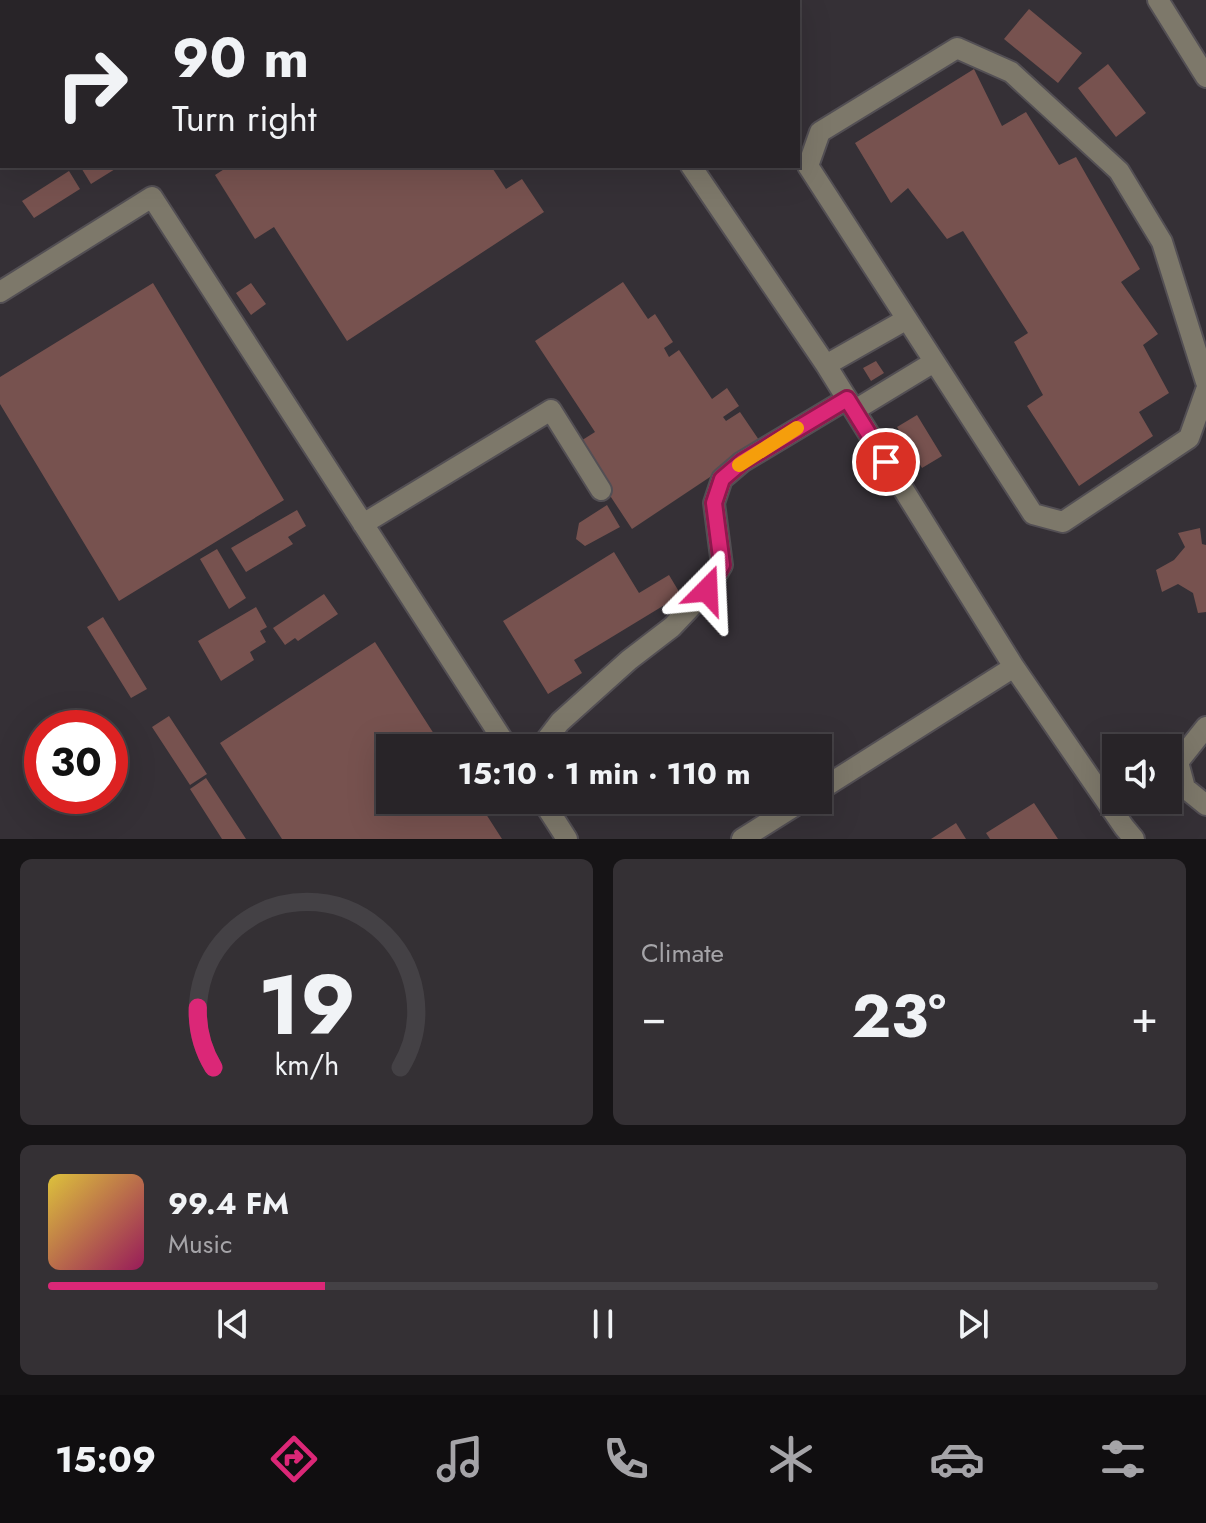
<!DOCTYPE html>
<meta charset="utf-8">
<style>
:root{--surface:#282428;--page:#343034;--text:#f1f3f6;--muted:#a5a4a8;--line:#444145;--accent:#db2777}
body{margin:0;font-family:Jost,sans-serif;background:var(--page);color:var(--text);height:100vh;display:flex;flex-direction:column;font-size:30px;white-space:nowrap}
*{box-sizing:border-box;margin:0}
p{font-size:26px;color:var(--muted)}
.icon{flex:none;width:44px;height:44px;fill:none;stroke:currentColor;stroke-width:2;stroke-linecap:round;stroke-linejoin:round}
.map{position:relative;height:839px;overflow:hidden}
.side{display:flex;flex-direction:column;gap:20px;padding:20px;background:#161416;flex:1}
.side>*{flex:none}
.top-card{position:absolute;left:0px;top:0px;width:800px;height:168px;box-shadow:0 8px 32px #0002,0 0 0 2px var(--line);background:#282428;color:var(--text);overflow:hidden}
.controls{position:absolute;left:1102px;top:734px;display:grid;gap:16px}
.controls a{display:grid;place-items:center;width:80px;height:80px;border-radius:0px;background:var(--surface);box-shadow:0 8px 32px #0002,0 0 0 2px var(--line);font-size:40px}
.speed{position:absolute;left:24px;top:710px;display:flex;gap:16px;font-size:40px;font-weight:700;text-align:center}
.speed>*{display:grid;place-content:center;width:104px;height:104px;border-radius:50%;background:var(--surface);box-shadow:0 8px 32px #0002,0 0 0 2px var(--line);line-height:1}
.speed .limit{border:12px solid #d22;background:#fff;color:#111}
.pin{position:absolute;display:grid;place-items:center;width:68px;height:68px;color:#fff;margin:-34px;border:4px solid #fff;border-radius:50%;box-shadow:0 2px 8px #0007}
.me{position:absolute;width:88px;margin:-44px;rotate:21deg;stroke-linejoin:round;filter:drop-shadow(0 0 6px #0008)}
.turn{display:flex;align-items:center;gap:28px;height:168px;padding:0 40px;font-size:36px}
.turn .icon{width:104px;height:104px;stroke-width:2.5}
.turn b{display:block;font-size:56px;line-height:68px}
.big{font-size:60px;font-weight:700;line-height:1.1}
.side .card{flex:1;display:flex;flex-direction:column;justify-content:center;gap:12px;min-width:0;padding:0 28px;border-radius:12px;background:var(--page)}
.side .dial{align-items:center;gap:0}
.dial svg{height:208px;overflow:visible;fill:none;stroke:var(--line);stroke-width:7;stroke-linecap:round;text-anchor:middle}
.dial text{fill:var(--text);stroke:none}
.song{display:flex;align-items:center;gap:24px}
.cover{width:96px;height:96px;border-radius:12px;background:linear-gradient(135deg,hsl(50 70% 55%),hsl(330 70% 35%))}
.played{height:8px;border-radius:4px;background:linear-gradient(90deg,var(--accent) 25%,var(--line) 25%)}
.keys{display:flex;justify-content:space-around;direction:ltr}
.heat{display:flex;justify-content:space-between;align-items:center;font-size:44px;direction:ltr}
.side .tiles{flex:1;display:grid;gap:20px;grid-template-columns:1fr 1fr}
.card:last-child{grid-column:span 2}
.trip{position:absolute;left:376px;top:734px;width:456px;height:80px;border-radius:0px;background:var(--surface);box-shadow:0 8px 32px #0002,0 0 0 2px var(--line);font-weight:700;line-height:80px;text-align:center}
.tabs{display:flex;height:128px;justify-content:space-around;align-items:center;background:#100e10;color:var(--muted)}
.tabs .icon{width:56px;height:56px}
.tabs .selected{color:var(--accent)}
.tabs b{font-size:36px;color:var(--text)}
.map>svg:first-child{display:block}
.building{fill:#77524f}
.lines{fill:none;stroke-linecap:round;stroke-linejoin:round}
.minor-casing{stroke:#534f54;stroke-width:24}
.minor{stroke:#7d786a;stroke-width:20}
.route-casing{stroke:#8e194d;stroke-width:20}
.route{stroke:#db2777;stroke-width:14}
.slow{stroke:#f59e0b;stroke-width:14}
</style>
<div class="map">
<svg width="1206" height="839" viewBox="0 0 1206 839">
<rect width="100%" height="100%" fill="#353036"/>
<!-- building -->
<path class="building" d="M 1029,9 L 1082,53 L 1058,83 L 1004,39 Z
M 1108,64 L 1146,113 L 1116,137 L 1078,88 Z
M 974,69 L 1002,126 L 1026,112 L 1059,165 L 1076,157 L 1140,269 L 1121,282 L 1158,334 L 1143,345 L 1169,393 L 1139,412 L 1153,436 L 1079,486 L 1027,406 L 1043,395 L 1014,342 L 1028,333 L 963,231 L 947,239 L 908,188 L 891,203 L 855,143 Z
M 80,166 L 120,166 L 91,184 Z
M 229,166 L 491,166 L 506,189 L 522,179 L 544,212 L 347,341 L 274,227 L 255,239 L 215,175 Z
M 69,171 L 80,189 L 34,218 L 22,201 Z
M 623,282 L 648,319 L 655,314 L 673,342 L 664,348 L 669,357 L 679,350 L 712,399 L 727,388 L 739,406 L 723,417 L 726,421 L 740,412 L 761,443 L 632,529 L 576,444 L 595,432 L 535,341 Z
M 153,283 L 284,500 L 119,601 L 0,404 L 0,377 Z
M 251,283 L 266,304 L 251,315 L 236,293 Z
M 876,361 L 884,373 L 871,381 L 863,368 Z
M 917,415 L 942,456 L 922,468 L 897,427 Z
M 607,505 L 620,527 L 585,546 L 576,539 L 579,523 Z
M 297,510 L 306,526 L 288,537 L 293,544 L 246,572 L 231,548 Z
M 1200,528 L 1202,544 L 1206,545 L 1206,612 L 1198,613 L 1193,593 L 1178,584 L 1162,592 L 1156,570 L 1174,560 L 1185,547 L 1178,533 Z
M 217,549 L 246,598 L 229,609 L 200,559 Z
M 614,552 L 639,593 L 669,575 L 681,595 L 574,660 L 582,673 L 548,694 L 503,621 Z
M 324,594 L 338,614 L 298,641 L 295,638 L 285,645 L 273,628 Z
M 256,607 L 267,627 L 260,631 L 266,642 L 250,652 L 254,660 L 221,681 L 198,641 Z
M 103,617 L 147,689 L 131,698 L 87,627 Z
M 375,642 L 443,748 L 390,748 L 390,800 L 477,800 L 502,839 L 282,839 L 220,743 Z
M 169,716 L 207,774 L 190,785 L 152,727 Z
M 206,778 L 246,839 L 222,839 L 190,789 Z
M 1034,803 L 1058,839 L 990,839 L 986,833 Z
M 956,823 L 966,839 L 931,839 Z"/>
<g class="lines">
<defs>
<path id="minor" d="M 563,0 L 565,2
M 602,0 L 603,2
M 1158,0 L 1206,77
M 691,166 L 826,365 L 1014,667 L 1124,827 L 1134,839
M 0,292 L 152,197 L 508,748
M 826,365 L 907,319
M 1206,382 L 1162,242 L 1119,171 L 1011,72 L 957,48 L 820,132 L 808,166 L 1033,514 L 1063,522 L 1189,438 L 1206,390
M 855,410 L 934,362
M 363,524 L 551,410 L 601,490
M 1206,727 L 1178,762 L 1185,788 L 1206,805
M 540,748 L 560,722 L 629,660 L 672,627 L 707,590 L 722,565 L 714,503 L 722,479 L 742,462 L 847,399
M 818,791 L 1014,667
M 542,800 L 567,839
M 742,839 L 804,800"/>
</defs>
<!-- minor casing -->
<use href="#minor" class="minor-casing"/>
<!-- minor -->
<use href="#minor" class="minor"/>
</g>
<g class="lines">
<defs>
<path id="route" d="M 707,590 L 722,565 L 714,503 L 722,479 L 742,462 L 847,399 L 886,462"/>
</defs>
<!-- route casing -->
<use href="#route" class="route-casing"/>
<!-- route -->
<use href="#route" class="route"/>
<!-- slow -->
<path class="slow" d="M 739,465 L 797,428"/>
</g>
</svg>
<div class="controls">
<a><svg class="icon" aria-label="sound" viewBox="0 0 24 24"><path d="M4 9h4l5-4v14l-5-4H4zM17 9q2 3 0 6"/></svg></a>
</div>
<div class="speed"><div class="limit">30</div></div>
<div class="pin" style="left:886px;top:462px;background:#d93025"><svg class="icon" aria-label="arrive" viewBox="0 0 24 24"><path d="M6 21V4h12l-3 4 3 4H6"/></svg></div>
<svg class="me" style="left:707px;top:590px" viewBox="-20 -20 40 40"><path d="M0-17L14 15 0 8-14 15z" fill="#db2777" stroke="#fff" stroke-width="4"/></svg>
<div class="trip">15:10 · 1 min · 110 m</div>
<div class="top-card">
<div class="turn"><svg class="icon" aria-label="right" viewBox="0 0 24 24"><path d="M7 20v-9h11M14 6l5 5-5 5"/></svg><div><b>90 m</b>Turn right</div></div>
</div>
</div>
<section class="side">
<div class="tiles">
<div class="card dial"><svg viewBox="0 0 100 80">
<path d="M14 69A42 42 0 1 1 86 69"/>
<path d="M14 69A42 42 0 0 1 8 46" stroke="#db2777"/>
<text x="50" y="56" font-size="32" font-weight="700">19</text>
<text x="50" y="72" font-size="11">km/h</text>
</svg></div>
<div class="card"><p>Climate</p>
<div class="heat"><a>−</a><b class="big">23°</b><a>+</a></div>
</div>
<div class="card">
<div class="song"><i class="cover"></i><div><b>99.4 FM</b><p>Music</p></div></div>
<div class="played"></div>
<div class="keys"><svg class="icon" aria-label="previous" viewBox="0 0 24 24"><path d="M18 5L8 12l10 7zM5 5v14"/></svg><svg class="icon" aria-label="pause" viewBox="0 0 24 24"><path d="M8 5v14M16 5v14"/></svg><svg class="icon" aria-label="next" viewBox="0 0 24 24"><path d="M6 5l10 7-10 7zM19 5v14"/></svg></div>
</div>
</div>
</section>
<nav class="tabs">
<b>15:09</b>
<svg class="icon selected" aria-label="directions" viewBox="0 0 24 24"><path d="M12 3l9 9-9 9-9-9zM9 14v-3h6M13 9l2 2-2 2"/></svg>
<svg class="icon" aria-label="music" viewBox="0 0 24 24"><path d="M9 18V5l10-2v13"/><circle cx="6" cy="18" r="3"/><circle cx="16" cy="16" r="3"/></svg>
<svg class="icon" aria-label="phone" viewBox="0 0 24 24"><path d="M5 4h4l2 5-3 2q2 4 5 5l2-3 5 2v4C11 20 4 13 5 4z"/></svg>
<svg class="icon" aria-label="climate" viewBox="0 0 24 24"><path d="M12 3v18M4 7l16 10M4 17L20 7"/></svg>
<svg class="icon" aria-label="car" viewBox="0 0 24 24"><path d="M5 17H2v-5l4-1 3-4h7l3 4 3 1v5h-3M9 17h6M6 11h13"/><circle cx="7" cy="17" r="2"/><circle cx="17" cy="17" r="2"/></svg>
<svg class="icon" aria-label="filters" viewBox="0 0 24 24"><path d="M4 7h16M4 17h16"/><circle cx="9" cy="7" r="2"/><circle cx="15" cy="17" r="2"/></svg>
</nav>
